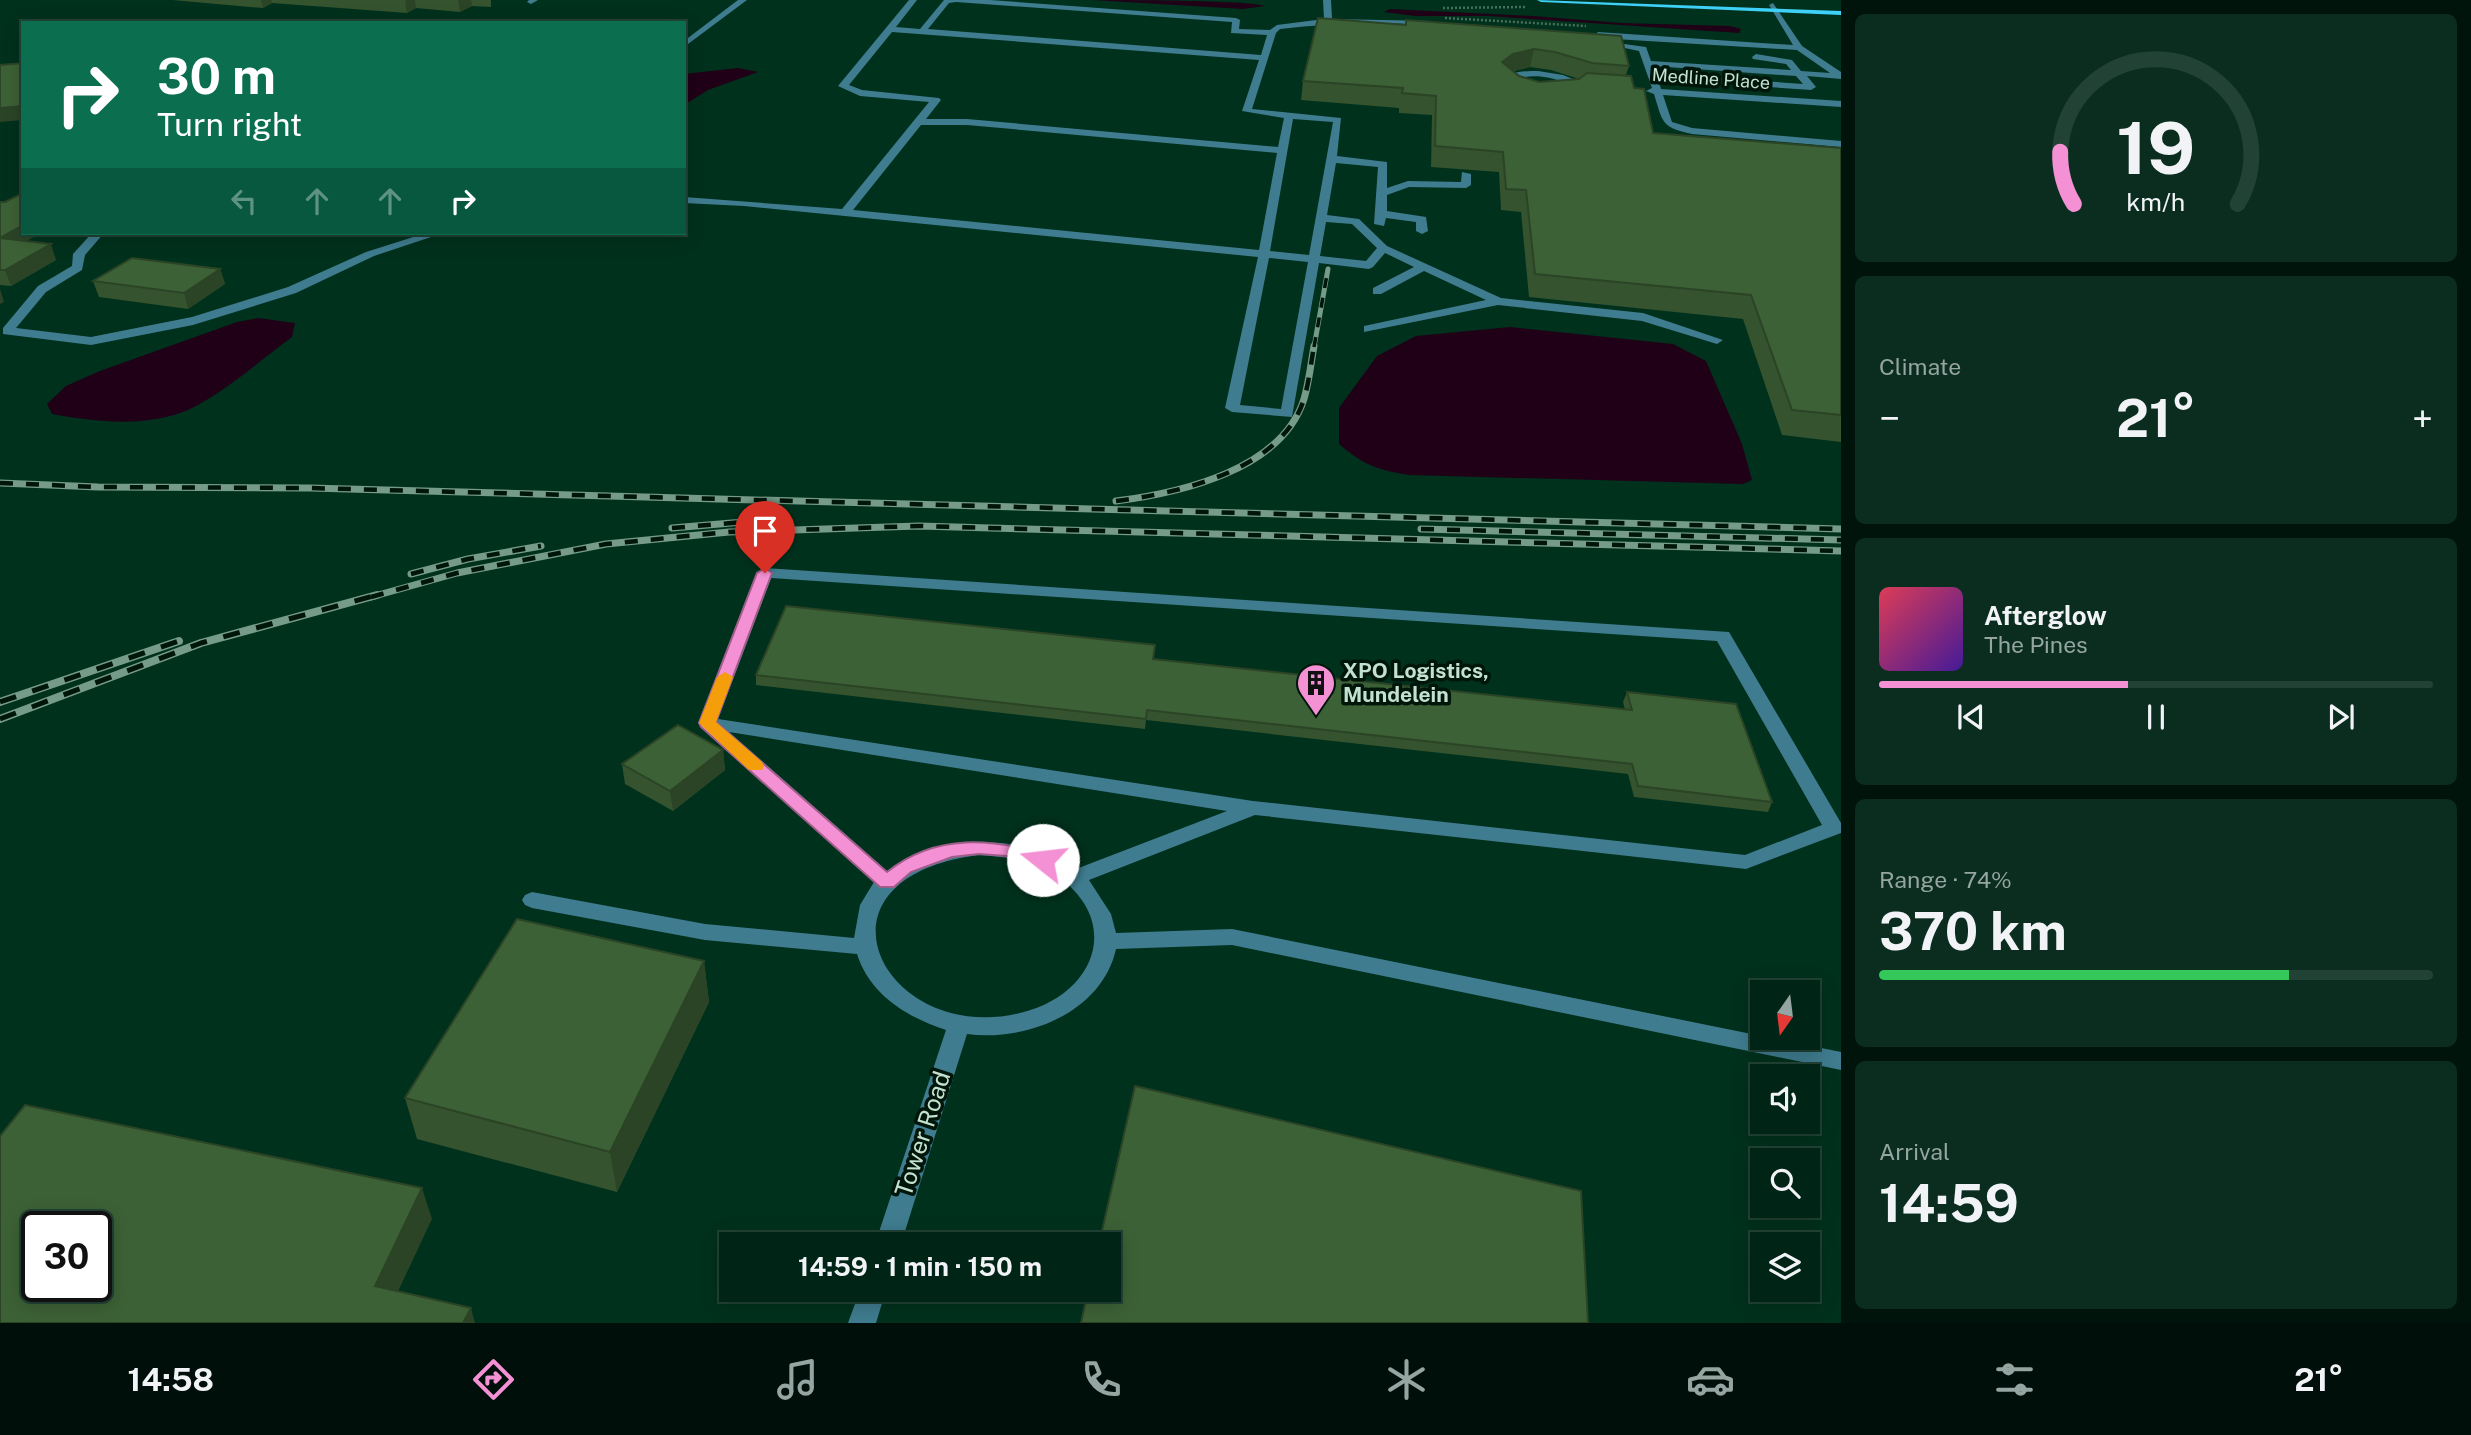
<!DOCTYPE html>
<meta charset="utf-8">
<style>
:root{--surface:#002516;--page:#0a2d1f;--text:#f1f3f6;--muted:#95a5a1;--line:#224235;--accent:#f491d4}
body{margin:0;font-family:"Public Sans",sans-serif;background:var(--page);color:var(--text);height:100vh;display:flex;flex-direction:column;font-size:26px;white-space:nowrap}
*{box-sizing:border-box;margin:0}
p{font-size:23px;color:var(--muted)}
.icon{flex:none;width:38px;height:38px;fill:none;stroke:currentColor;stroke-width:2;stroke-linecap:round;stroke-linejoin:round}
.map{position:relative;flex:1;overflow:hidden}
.details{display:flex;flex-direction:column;gap:14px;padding:14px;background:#00140c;width:630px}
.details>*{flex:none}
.guide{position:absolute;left:21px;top:21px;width:665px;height:214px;border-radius:0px;box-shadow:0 4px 18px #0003,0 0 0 2px var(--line);background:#0b6e4f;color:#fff;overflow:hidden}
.needle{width:46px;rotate:194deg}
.controls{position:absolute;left:1750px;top:980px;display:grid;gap:14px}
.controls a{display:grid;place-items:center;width:70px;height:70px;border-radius:0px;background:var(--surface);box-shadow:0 4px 18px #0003,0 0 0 2px var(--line);font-size:35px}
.speed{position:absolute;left:21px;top:1211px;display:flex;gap:14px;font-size:35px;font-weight:700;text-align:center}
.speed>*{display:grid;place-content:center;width:91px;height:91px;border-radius:50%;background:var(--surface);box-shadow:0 4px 18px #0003,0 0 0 2px var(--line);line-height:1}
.speed .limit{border:4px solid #111;border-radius:10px;background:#fff;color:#111}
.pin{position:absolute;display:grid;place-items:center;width:60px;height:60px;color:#fff;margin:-72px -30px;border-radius:50% 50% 50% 0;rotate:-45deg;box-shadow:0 0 7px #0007}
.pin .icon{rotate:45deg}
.me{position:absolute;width:77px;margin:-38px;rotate:286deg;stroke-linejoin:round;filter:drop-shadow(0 0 5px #0008)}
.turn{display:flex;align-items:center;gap:24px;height:147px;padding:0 21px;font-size:32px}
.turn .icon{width:91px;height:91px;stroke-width:2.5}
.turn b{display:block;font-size:49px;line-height:60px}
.lanes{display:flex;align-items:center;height:66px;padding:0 21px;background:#0003;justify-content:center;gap:35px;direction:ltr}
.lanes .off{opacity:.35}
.big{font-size:52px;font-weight:700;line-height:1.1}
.details .widget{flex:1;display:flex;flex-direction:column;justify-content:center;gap:10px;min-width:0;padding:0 24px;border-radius:10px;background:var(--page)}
.details .dial{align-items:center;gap:0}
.dial svg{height:182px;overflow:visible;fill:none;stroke:var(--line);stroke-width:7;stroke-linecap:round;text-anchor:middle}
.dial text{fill:var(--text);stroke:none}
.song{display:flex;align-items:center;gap:21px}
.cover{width:84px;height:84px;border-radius:10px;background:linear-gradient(135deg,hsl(350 70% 55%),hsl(260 70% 35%))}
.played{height:7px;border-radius:4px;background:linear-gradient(90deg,var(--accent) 45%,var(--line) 45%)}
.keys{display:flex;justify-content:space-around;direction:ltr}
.heat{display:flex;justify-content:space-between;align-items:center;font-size:38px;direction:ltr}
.charge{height:10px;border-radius:5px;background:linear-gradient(90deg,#34c759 74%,var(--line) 0)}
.trip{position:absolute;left:719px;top:1232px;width:402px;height:70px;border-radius:0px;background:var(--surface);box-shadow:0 4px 18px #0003,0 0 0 2px var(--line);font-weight:700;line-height:70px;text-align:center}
.menu{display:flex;height:112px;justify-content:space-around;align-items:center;background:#000f09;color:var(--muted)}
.menu .icon{width:49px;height:49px}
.menu .active{color:var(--accent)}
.menu b{font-size:32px;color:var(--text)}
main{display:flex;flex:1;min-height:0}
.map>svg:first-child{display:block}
.water{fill:#200017}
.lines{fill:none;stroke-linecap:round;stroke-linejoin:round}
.path{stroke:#45705c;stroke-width:2.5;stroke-dasharray:2 2;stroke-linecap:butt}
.minor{fill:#3f7c8f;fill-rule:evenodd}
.major{fill:#3fd0f7;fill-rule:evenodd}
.rail-far2-casing{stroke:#769b88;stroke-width:5}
.rail-far1-casing{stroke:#769b88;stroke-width:7}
.rail-casing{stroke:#769b88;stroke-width:8}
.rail-far2{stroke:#00160b;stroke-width:3.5;stroke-dasharray:10;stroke-linecap:butt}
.rail-far1{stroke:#00160b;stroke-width:4.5;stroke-dasharray:13;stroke-linecap:butt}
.rail{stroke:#00160b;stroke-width:5;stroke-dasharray:17;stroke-linecap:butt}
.wall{fill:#34532e;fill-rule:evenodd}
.shaded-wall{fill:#2b4426}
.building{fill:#3d6136;stroke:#2b4426;stroke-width:2;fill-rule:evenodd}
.route{fill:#f491d4;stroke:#9f5e8a;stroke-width:2}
.slow{fill:#f59e0b}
.labels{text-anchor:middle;stroke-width:7;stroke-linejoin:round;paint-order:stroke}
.far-street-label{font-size:18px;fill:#c3e1cf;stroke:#00160b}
.poi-label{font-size:21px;font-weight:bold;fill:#c3e1cf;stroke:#00160b;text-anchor:start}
.near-street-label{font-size:24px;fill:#c3e1cf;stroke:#00160b}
</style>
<main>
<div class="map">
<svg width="1841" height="1323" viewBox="0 0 1841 1323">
<rect width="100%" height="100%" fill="#00311d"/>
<!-- water -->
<path class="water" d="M 1093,0 C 1122,0 1247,0 1265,6 L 1243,9 Z
M 1390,9 L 1533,16 L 1621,23 L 1730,26 L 1741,29 L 1739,33 L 1489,16 L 1415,16 L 1384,12 Z
M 738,68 L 758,72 L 708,90 L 684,105 L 684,74 Z
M 258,318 L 295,323 L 292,337 C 259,361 227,391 190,409 C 148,428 96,422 52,414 L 47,404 L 66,386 L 100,371 L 237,322 Z
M 1510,327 L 1673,344 L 1706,361 L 1742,444 L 1752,480 L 1743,484 L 1409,475 C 1377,470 1364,465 1339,444 L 1339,408 L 1377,356 L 1416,336 Z"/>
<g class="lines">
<!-- path -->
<path class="path" d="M 1443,8 L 1525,7
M 1445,18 L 1586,26"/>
<!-- minor -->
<path class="minor" d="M 529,0 L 538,0 L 531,4 L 527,2 Z
M 738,0 L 747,0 L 684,47 L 684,41 Z
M 909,0 L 917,0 L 896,27 L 920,29 L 944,0 L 990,0 L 1236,18 L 1240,20 L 1239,29 L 1270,30 L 1277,25 L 1324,19 L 1323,0 L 1331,0 L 1332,19 L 1433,21 L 1430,25 C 1379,22 1330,23 1280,29 L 1276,33 L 1252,109 L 1341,118 L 1337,156 L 1387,162 L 1387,188 L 1408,181 L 1461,182 L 1462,172 L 1471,174 L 1471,185 L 1466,188 L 1409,187 L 1387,195 L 1387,211 L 1426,217 L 1428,231 L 1422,234 L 1416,231 L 1416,222 L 1386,218 L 1384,226 L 1374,224 L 1378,167 L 1336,163 L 1327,215 L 1359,219 L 1387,246 L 1501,298 L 1643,313 L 1723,340 L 1717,344 L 1642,321 L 1498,305 L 1364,332 L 1364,326 L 1486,300 L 1424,271 L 1381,294 L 1373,294 L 1373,288 L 1414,267 L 1385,253 L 1373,267 L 1369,269 L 1319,263 L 1292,417 L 1232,412 L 1225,408 L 1258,257 L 744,206 L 684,203 L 684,197 L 842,209 L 929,102 L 860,96 L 838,86 ZM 956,2 L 1232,22 L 1231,33 L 1267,35 L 1261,55 L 928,29 L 949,3 ZM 892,32 L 1259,60 L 1242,111 L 1284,118 L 1278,147 L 967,119 L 926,119 L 941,100 L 939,98 L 862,90 L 849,85 ZM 1293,119 L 1333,122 L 1309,255 L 1270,251 ZM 921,125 L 967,125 L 1277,153 L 1259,250 L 853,210 ZM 1326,222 L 1352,224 L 1377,248 L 1366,261 L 1320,256 ZM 1269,258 L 1308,262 L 1281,409 L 1240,405 Z
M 1773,3 L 1802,46 L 1841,72 L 1841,79 L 1807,76 L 1816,87 L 1811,90 L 1658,79 L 1661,89 L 1841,101 L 1841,107 L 1663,95 L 1672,122 L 1692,128 L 1841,141 L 1841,147 L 1692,134 C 1661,127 1663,123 1654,94 L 1646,91 L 1652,88 L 1639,51 L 1620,47 L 1624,44 L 1646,47 L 1651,61 L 1791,70 L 1786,64 L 1753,59 L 1752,57 L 1756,54 L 1792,60 L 1801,71 L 1830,73 L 1797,50 L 1598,38 L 1594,35 L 1598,32 L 1793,45 L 1769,5 ZM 1653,66 L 1796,76 L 1803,84 L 1656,73 Z
M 1538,71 L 1563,75 L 1593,87 C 1581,94 1563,80 1550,78 C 1537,75 1524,76 1511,80 L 1516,87 L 1511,90 L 1501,81 C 1509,71 1526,71 1538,71 Z
M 92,233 L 104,233 L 85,255 L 82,270 L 46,292 L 16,328 L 91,337 L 192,317 L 288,287 L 366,252 L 426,233 L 443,233 L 374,256 L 296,293 L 193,325 L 91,345 L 3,334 L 3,328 L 38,286 L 72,266 L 73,254 Z
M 765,568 L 1729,632 L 1841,823 L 1841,833 L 1746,869 L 1255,815 L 1089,880 L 1111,914 L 1116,933 L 1232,929 L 1841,1052 L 1841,1070 L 1232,945 L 1116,949 C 1102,1012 1027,1042 967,1034 L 901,1244 L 875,1244 L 946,1030 C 907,1017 870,995 857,954 L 705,940 L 532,908 L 525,905 L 522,900 L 525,895 L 532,892 L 705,924 L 854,938 L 860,905 L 874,882 L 698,723 L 757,573 ZM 771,578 L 1717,641 L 1822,825 L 1745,855 L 1253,801 L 718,719 ZM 729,732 L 1227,811 L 1076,869 C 1019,832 944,834 887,871 ZM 979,855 C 1004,857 1029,859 1051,872 C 1125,918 1097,995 1020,1013 C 883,1046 798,878 979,855 Z
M 860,1290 L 886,1290 L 876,1323 L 848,1323 Z"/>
<!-- major -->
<path class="major" d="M 1537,0 L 1841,11 L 1841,15 L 1541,2 Z"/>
<defs>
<path id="rail-far2" d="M 1314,347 L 1328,269"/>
<path id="rail-far1" d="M 0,483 L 98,487 L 310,488 L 1841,529
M 1116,501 C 1180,493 1282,470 1304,399 C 1309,382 1311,363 1314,346
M 672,528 L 780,519
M 1421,529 L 1841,540
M 411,574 L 468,559 L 541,546
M 371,597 L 457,573 L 606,544 L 729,532 L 919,526 L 1841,551"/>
<path id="rail" d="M 0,702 L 179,641
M 0,719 L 201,643 L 377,595"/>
</defs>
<!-- rail-far2 casing -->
<use href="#rail-far2" class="rail-far2-casing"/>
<!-- rail-far1 casing -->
<use href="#rail-far1" class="rail-far1-casing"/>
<!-- rail casing -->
<use href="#rail" class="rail-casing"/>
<!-- rail-far2 -->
<use href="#rail-far2" class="rail-far2"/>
<!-- rail-far1 -->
<use href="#rail-far1" class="rail-far1"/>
<!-- rail -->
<use href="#rail" class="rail"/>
</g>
<!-- wall -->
<path class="wall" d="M 172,0 L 491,0 L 491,7 L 472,6 L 460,12 L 416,8 L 407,13 L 272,3 L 263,8 Z
M 1406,20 L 1629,66 L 1626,75 L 1634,88 L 1653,133 L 1841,148 L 1841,442 L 1782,435 L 1743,319 L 1529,297 L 1521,212 L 1501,210 L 1499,172 L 1431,167 L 1432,115 L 1399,113 L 1399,108 L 1301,100 L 1303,81 L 1405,25 ZM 1530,67 L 1551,70 L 1579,79 L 1539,82 L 1519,76 L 1514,71 Z
M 0,202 L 26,241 L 56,260 L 11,286 L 0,285 Z
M 220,269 L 225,284 L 188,309 L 99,297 L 93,281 Z
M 1153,659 L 1625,710 L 1623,702 L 1627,692 L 1772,802 L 1768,812 L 1634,797 L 1628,774 L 1146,720 L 1145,729 L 756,685 L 756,675 Z
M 723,750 L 725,770 L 673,811 L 625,784 L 622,764 Z
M 704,961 L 709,1002 L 617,1192 L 417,1139 L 405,1098 Z"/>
<!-- shaded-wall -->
<path class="shaded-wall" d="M 261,0 L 271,0 L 272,3 L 263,8 Z
M 407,0 L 415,0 L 416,8 L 407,13 L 405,1 Z
M 458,0 L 471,0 L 472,6 L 460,12 Z
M 1534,49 L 1530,67 L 1509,72 L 1502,62 L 1513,54 Z
M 23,106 L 23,120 L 0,122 L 0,108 Z
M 23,225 L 23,233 L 41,233 L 5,253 L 0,238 Z
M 51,244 L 56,260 L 11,286 L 5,270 Z
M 220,269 L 225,284 L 188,309 L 184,293 Z
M 0,289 L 4,302 L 0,304 Z
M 723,750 L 725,770 L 673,811 L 670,791 Z
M 704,961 L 709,1002 L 617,1192 L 610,1152 Z
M 422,1188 L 432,1219 L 386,1317 L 375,1286 Z
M 471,1308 L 475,1323 L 463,1323 Z"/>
<!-- building -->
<path class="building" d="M 1318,18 L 1406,25 L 1406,20 L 1621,36 L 1629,66 L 1592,63 L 1555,52 L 1534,49 L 1513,54 L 1502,62 L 1519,76 L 1539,82 L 1579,79 L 1587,73 L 1631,76 L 1634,88 L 1644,89 L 1653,133 L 1841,148 L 1841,415 L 1792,410 L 1751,295 L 1535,274 L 1526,190 L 1506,189 L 1503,152 L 1435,146 L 1436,96 L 1402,93 L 1403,88 L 1303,81 Z
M 23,63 L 23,106 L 0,108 L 0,65 Z
M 23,193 L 23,225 L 0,238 L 0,202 L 5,202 Z
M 0,238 L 51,244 L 5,270 L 0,270 Z
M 132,258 L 220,269 L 184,293 L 93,281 Z
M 786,606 L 1155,645 L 1153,659 L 1632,710 L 1627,692 L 1736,704 L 1772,802 L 1638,786 L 1632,764 L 1147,710 L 1146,719 L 756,675 Z
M 678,725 L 723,750 L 670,791 L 622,764 Z
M 517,919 L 704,961 L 610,1152 L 405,1098 Z
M 1135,1086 L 1581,1191 L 1588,1323 L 1081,1323 L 1088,1290 L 1110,1290 L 1110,1244 L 1099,1244 Z
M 25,1105 L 422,1188 L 375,1286 L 471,1308 L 463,1323 L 0,1323 L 0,1136 ZM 37,1227 L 96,1227 L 96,1286 L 37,1286 Z"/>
<!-- route -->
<path class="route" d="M 765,568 L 772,573 L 716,722 L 887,872 C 937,832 993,839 1050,855 L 1052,860 L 1050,865 L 1043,866 L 1006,856 L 979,854 L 952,857 L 911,872 L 894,887 L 880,887 L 701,727 L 699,723 L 757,573 Z"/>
<!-- slow -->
<path class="slow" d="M 725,672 L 733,677 L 716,722 L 762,762 L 764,766 L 762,770 L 749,770 L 699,723 L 717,677 Z"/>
<!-- icons -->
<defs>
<symbol id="building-pin" viewBox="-11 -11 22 30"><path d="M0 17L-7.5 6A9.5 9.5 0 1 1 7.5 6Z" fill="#f491d4" stroke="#00160b"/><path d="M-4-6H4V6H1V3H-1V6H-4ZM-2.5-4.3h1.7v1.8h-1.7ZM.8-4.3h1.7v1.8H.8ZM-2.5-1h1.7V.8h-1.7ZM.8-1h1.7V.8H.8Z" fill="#111"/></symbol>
</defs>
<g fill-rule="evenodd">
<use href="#building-pin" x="1294" y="661" width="44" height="60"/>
</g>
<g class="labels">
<!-- far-street labels -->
<g class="far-street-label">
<text transform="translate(1711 79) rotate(4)" y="6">Medline Place</text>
</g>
<!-- poi labels -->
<g class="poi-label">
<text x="1343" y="678">XPO Logistics,<tspan x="1343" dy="24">Mundelein</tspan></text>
</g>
<!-- near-street labels -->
<g class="near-street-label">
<text transform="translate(923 1134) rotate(-72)" y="8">Tower Road</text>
</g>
</g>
</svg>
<div class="controls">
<a><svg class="needle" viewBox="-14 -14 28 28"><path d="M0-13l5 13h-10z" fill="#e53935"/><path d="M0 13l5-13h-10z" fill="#95a5a1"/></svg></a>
<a><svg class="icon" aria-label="sound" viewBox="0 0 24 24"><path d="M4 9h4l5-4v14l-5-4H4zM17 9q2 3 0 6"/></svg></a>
<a><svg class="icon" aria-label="search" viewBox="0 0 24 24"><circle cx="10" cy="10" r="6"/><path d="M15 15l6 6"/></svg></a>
<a><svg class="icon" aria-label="layers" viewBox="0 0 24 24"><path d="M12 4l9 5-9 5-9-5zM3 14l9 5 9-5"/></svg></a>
</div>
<div class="speed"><div class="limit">30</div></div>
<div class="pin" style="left:765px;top:573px;background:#d93025"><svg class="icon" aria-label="arrive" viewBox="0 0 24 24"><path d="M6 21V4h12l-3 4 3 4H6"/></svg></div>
<svg class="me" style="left:1043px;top:860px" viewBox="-20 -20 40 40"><circle r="19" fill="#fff"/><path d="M0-13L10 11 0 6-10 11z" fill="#f491d4"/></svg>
<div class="trip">14:59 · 1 min · 150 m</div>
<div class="guide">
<div class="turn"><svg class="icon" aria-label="right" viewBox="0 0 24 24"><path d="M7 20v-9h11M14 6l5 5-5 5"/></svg><div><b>30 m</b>Turn right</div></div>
<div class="lanes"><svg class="icon off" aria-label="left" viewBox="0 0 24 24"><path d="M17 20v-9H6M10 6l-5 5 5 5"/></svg><svg class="icon off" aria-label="ahead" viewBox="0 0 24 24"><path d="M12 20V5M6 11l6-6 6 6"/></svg><svg class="icon off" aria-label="ahead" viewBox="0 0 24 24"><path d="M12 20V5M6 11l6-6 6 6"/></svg><svg class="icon" aria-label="right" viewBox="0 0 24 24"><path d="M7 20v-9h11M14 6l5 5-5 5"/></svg></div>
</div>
</div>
<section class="details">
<div class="widget dial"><svg viewBox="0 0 100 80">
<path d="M14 69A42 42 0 1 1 86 69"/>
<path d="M14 69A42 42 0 0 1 8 46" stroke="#f491d4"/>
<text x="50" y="56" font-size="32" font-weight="700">19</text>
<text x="50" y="72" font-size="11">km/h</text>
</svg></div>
<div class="widget"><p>Climate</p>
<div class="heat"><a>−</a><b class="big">21°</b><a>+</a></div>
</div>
<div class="widget">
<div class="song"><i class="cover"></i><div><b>Afterglow</b><p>The Pines</p></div></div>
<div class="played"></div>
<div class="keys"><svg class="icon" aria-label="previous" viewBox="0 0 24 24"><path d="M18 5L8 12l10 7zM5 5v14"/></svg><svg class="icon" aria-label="pause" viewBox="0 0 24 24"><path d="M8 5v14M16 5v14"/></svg><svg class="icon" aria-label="next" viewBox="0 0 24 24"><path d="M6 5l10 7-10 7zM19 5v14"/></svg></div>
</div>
<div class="widget"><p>Range · 74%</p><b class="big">370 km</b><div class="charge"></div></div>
<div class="widget"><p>Arrival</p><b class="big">14:59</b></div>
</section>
</main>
<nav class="menu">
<b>14:58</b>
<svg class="icon active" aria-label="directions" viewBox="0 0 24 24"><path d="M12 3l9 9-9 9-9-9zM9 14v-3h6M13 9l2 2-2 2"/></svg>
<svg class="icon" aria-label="music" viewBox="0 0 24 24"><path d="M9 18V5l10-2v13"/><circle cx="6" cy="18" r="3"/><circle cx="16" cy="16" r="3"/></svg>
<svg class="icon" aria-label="phone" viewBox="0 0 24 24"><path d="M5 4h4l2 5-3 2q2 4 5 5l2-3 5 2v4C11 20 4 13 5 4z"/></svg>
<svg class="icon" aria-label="climate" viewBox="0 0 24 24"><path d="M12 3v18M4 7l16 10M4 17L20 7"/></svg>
<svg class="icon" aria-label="car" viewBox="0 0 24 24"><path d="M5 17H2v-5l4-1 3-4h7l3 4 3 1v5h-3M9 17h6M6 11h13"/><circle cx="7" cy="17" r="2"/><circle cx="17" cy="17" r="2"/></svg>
<svg class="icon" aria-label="filters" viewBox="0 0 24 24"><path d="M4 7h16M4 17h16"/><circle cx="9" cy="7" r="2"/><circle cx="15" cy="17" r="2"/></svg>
<b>21°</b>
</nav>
